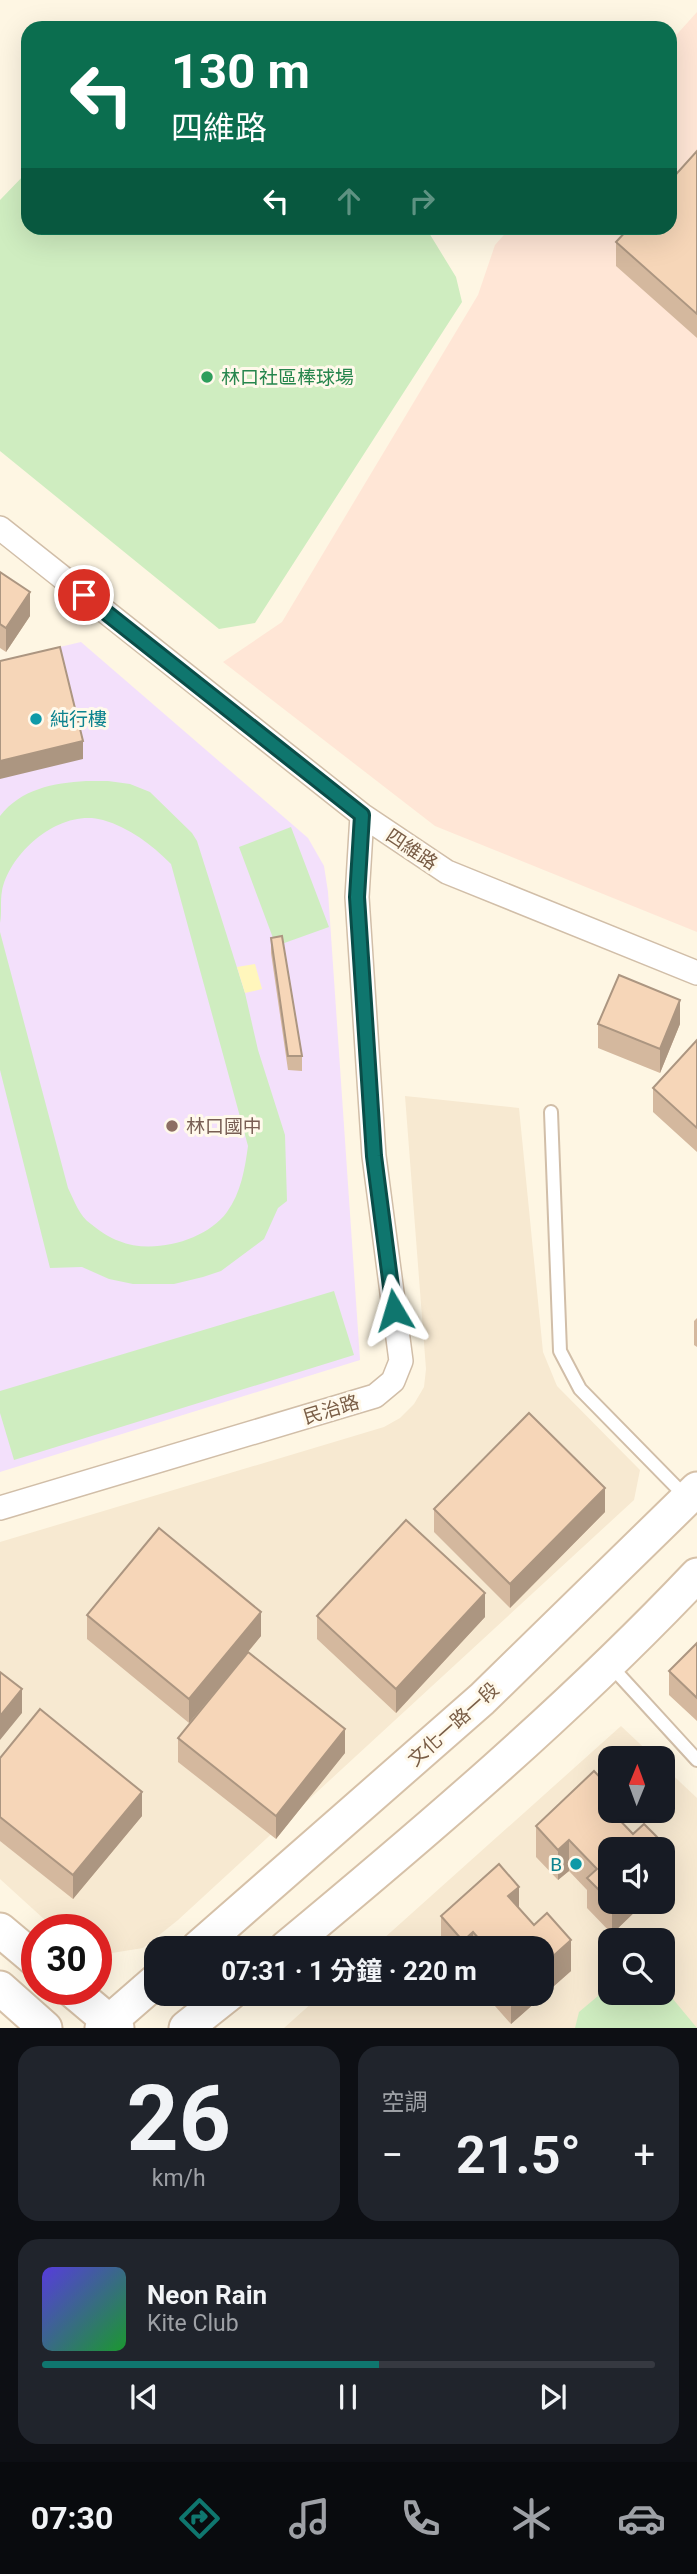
<!DOCTYPE html>
<html lang="zh-TW">
<meta charset="utf-8">
<style>
:root{--surface:#171b24;--page:#20242c;--text:#f1f3f6;--muted:#9ea1a6;--line:#363941;--accent:#0f766e}
body{margin:0;font-family:Roboto,"Noto Sans TC",sans-serif;background:var(--page);color:var(--text);height:100vh;display:flex;flex-direction:column;font-size:26px;white-space:nowrap}
*{box-sizing:border-box;margin:0}
p{font-size:23px;color:var(--muted)}
.icon{flex:none;width:38px;height:38px;fill:none;stroke:currentColor;stroke-width:2;stroke-linecap:round;stroke-linejoin:round}
.map{position:relative;height:2028px;overflow:hidden}
.details{display:flex;flex-direction:column;gap:18px;padding:18px;background:#0d0f14;flex:1}
.details>*{flex:none}
.top-card{position:absolute;left:21px;top:21px;width:656px;height:214px;border-radius:21px;box-shadow:0 7px 28px #0002;background:#0b6e4f;color:#fff;overflow:hidden}
.needle{width:46px;rotate:1deg}
.tools{position:absolute;left:598px;top:1746px;display:grid;gap:14px}
.tools a{display:grid;place-items:center;width:77px;height:77px;border-radius:14px;background:var(--surface);box-shadow:0 7px 28px #0002;font-size:35px}
.speed{position:absolute;left:21px;top:1914px;display:flex;gap:14px;font-size:35px;font-weight:700;text-align:center}
.speed>*{display:grid;place-content:center;width:91px;height:91px;border-radius:50%;background:var(--surface);box-shadow:0 7px 28px #0002;line-height:1}
.speed .limit{border:10px solid #d22;background:#fff;color:#111}
.pin{position:absolute;display:grid;place-items:center;width:60px;height:60px;color:#fff;margin:-30px;border:4px solid #fff;border-radius:50%;box-shadow:0 2px 7px #0007}
.me{position:absolute;width:77px;margin:-38px;rotate:353deg;stroke-linejoin:round;filter:drop-shadow(0 0 5px #0008)}
.turn{display:flex;align-items:center;gap:24px;height:147px;padding:0 35px;font-size:32px}
.turn .icon{width:91px;height:91px;stroke-width:2.5}
.turn b{display:block;font-size:49px;line-height:60px}
.lanes{display:flex;align-items:center;height:66px;padding:0 35px;background:#0003;justify-content:center;gap:35px;direction:ltr}
.lanes .off{opacity:.35}
.big{font-size:52px;font-weight:700;line-height:1.1}
.details .widget{flex:1;display:flex;flex-direction:column;justify-content:center;gap:10px;min-width:0;padding:0 24px;border-radius:21px;background:var(--page)}
.details .dial{align-items:center;gap:0}
.dial b{font-size:91px;line-height:1}
.song{display:flex;align-items:center;gap:21px}
.cover{width:84px;height:84px;border-radius:10px;background:linear-gradient(135deg,hsl(250 70% 55%),hsl(130 70% 35%))}
.played{height:7px;border-radius:4px;background:linear-gradient(90deg,var(--accent) 55%,var(--line) 55%)}
.keys{display:flex;justify-content:space-around;direction:ltr}
.heat{display:flex;justify-content:space-between;align-items:center;font-size:38px;direction:ltr}
.details .tiles{flex:1;display:grid;gap:18px;grid-template-columns:1fr 1fr}
.widget:last-child{grid-column:span 2}
.trip{position:absolute;left:144px;top:1936px;width:410px;height:70px;border-radius:21px;background:var(--surface);box-shadow:0 7px 28px #0002;font-weight:700;line-height:70px;text-align:center}
.menu{display:flex;height:112px;justify-content:space-around;align-items:center;background:#090b0e;color:var(--muted)}
.menu .icon{width:49px;height:49px}
.menu .current{color:var(--accent)}
.menu b{font-size:32px;color:var(--text)}
.map>svg:first-child{display:block}
.residential{fill:#f7e9d1;fill-rule:evenodd}
.commercial{fill:#ffe6d6}
.education{fill:#f3e0fb}
.green{fill:#cfedc0}
.sand{fill:#fff6bc}
.lines{fill:none;stroke-linecap:round;stroke-linejoin:round}
.lane-casing{stroke:#d1bea8;stroke-width:16}
.street-casing{stroke:#d1bea8;stroke-width:26}
.secondary-casing{stroke:#d6c1a8;stroke-width:37}
.lane{stroke:#fff;stroke-width:12}
.street{stroke:#fff;stroke-width:23}
.secondary{stroke:#fff;stroke-width:33}
.wall{fill:#d4b89e}
.shaded-wall{fill:#ac9681}
.building{fill:#f6d6b8;stroke:#ac9681;stroke-width:2}
.route-casing{stroke:#0a4d48;stroke-width:18}
.route{stroke:#0f766e;stroke-width:12}
.leisure-dot{fill:#2e9e5b;stroke:#fff9eb;stroke-width:2.5}
.culture-dot{fill:#0f9aa8;stroke:#fff9eb;stroke-width:2.5}
.education-dot{fill:#8d6e63;stroke:#fff9eb;stroke-width:2.5}
.labels{text-anchor:middle;stroke-width:6;stroke-linejoin:round;paint-order:stroke}
.leisure-label{font-size:19px;fill:#27864d;stroke:#fff9eb;text-anchor:start}
.culture-label{font-size:19px;fill:#0d838f;stroke:#fff9eb;text-anchor:start}
.street-label{font-size:19px;fill:#795d46;stroke:#fff9eb}
.education-label{font-size:19px;fill:#785e54;stroke:#fff9eb;text-anchor:start}
</style>
<div class="map">
<svg width="697" height="2028" viewBox="0 0 697 2028">
<rect width="100%" height="100%" fill="#fef6e3"/>
<!-- residential -->
<path class="residential" d="M 405,1096 L 519,1108 L 543,1352 L 557,1386 L 640,1470 L 634,1500 L 178,1920 L 143,1948 L 112,1953 L 96,1951 L 96,1930 L 56,1930 L 0,1879 L 0,1542 L 384,1427 L 400,1418 L 414,1404 L 424,1387 L 426,1369 Z
M 621,1726 L 656,1759 L 611,1759 L 611,1811 L 663,1811 L 663,1766 L 697,1798 L 697,2028 L 284,2028 L 323,1993 L 541,1993 L 541,1948 L 373,1948 ZM 611,1850 L 663,1850 L 663,1902 L 611,1902 ZM 611,1941 L 663,1941 L 663,1993 L 611,1993 Z"/>
<!-- commercial -->
<path class="commercial" d="M 697,12 L 697,932 L 435,826 L 223,662 L 282,622 L 478,295 L 495,245 L 510,228 L 670,228 L 670,42 Z"/>
<!-- education -->
<path class="education" d="M 81,642 L 308,838 L 324,866 L 328,892 L 360,1360 L 0,1472 L 0,661 Z"/>
<!-- green -->
<path class="green" d="M 28,171 L 28,228 L 426,228 L 456,277 L 462,302 L 255,623 L 219,629 L 0,451 L 0,200 Z
M 86,781 L 108,781 L 130,784 L 150,792 L 192,833 L 197,841 L 245,993 L 258,1050 L 285,1135 L 287,1201 L 278,1208 L 264,1239 L 221,1271 L 203,1277 L 174,1284 L 133,1284 L 109,1279 L 82,1267 L 50,1268 L 0,1070 L 0,932 L 68,1188 C 74,1200 79,1216 91,1224 C 98,1230 110,1238 119,1241 C 152,1255 206,1241 227,1212 C 241,1193 245,1168 248,1146 L 171,864 C 151,844 130,828 103,820 C 61,808 10,851 2,891 C 0,901 2,912 0,923 L 0,816 C 21,789 53,783 86,781 Z
M 291,827 L 329,927 L 276,946 L 239,847 Z
M 334,1291 L 354,1355 L 14,1460 L 0,1413 L 0,1391 Z
M 611,1985 L 611,1993 L 663,1993 L 663,1987 L 697,2028 L 575,2028 L 579,2012 Z"/>
<!-- sand -->
<path class="sand" d="M 255,964 L 262,989 L 245,993 L 237,967 Z"/>
<g class="lines">
<defs>
<path id="lane" d="M 551,1112 L 560,1351 L 580,1389 L 687,1498
M 610,1665 L 697,1760"/>
<path id="street" d="M 0,528 L 362,815 L 447,872 L 697,973
M 0,1508 L 375,1396 L 393,1381 L 401,1361 L 374,1156 L 357,897 L 362,815"/>
<path id="secondary" d="M 0,1930 L 37,1961
M 198,1948 L 482,1699 L 697,1489
M 286,1948 C 428,1830 570,1709 697,1575
M 0,1988 L 45,2028
M 72,1990 L 117,2028
M 102,2028 L 156,1981
M 186,2028 L 230,1993"/>
</defs>
<!-- lane casing -->
<use href="#lane" class="lane-casing"/>
<!-- street casing -->
<use href="#street" class="street-casing"/>
<!-- secondary casing -->
<use href="#secondary" class="secondary-casing"/>
<!-- lane -->
<use href="#lane" class="lane"/>
<!-- street -->
<use href="#street" class="street"/>
<!-- secondary -->
<use href="#secondary" class="secondary"/>
</g>
<!-- wall -->
<path class="wall" d="M 697,151 L 697,338 L 616,266 L 616,242 Z
M 0,572 L 30,616 L 6,652 L 0,648 Z
M 271,938 L 302,1056 L 302,1071 L 288,1070 L 271,953 Z
M 598,1024 L 680,1024 L 660,1073 L 598,1048 Z
M 697,1040 L 697,1152 L 653,1112 L 653,1088 Z
M 697,1318 L 697,1347 L 694,1345 L 694,1321 Z
M 434,1509 L 605,1512 L 510,1608 L 434,1532 Z
M 87,1615 L 261,1636 L 248,1652 L 345,1753 L 276,1839 L 178,1762 L 178,1738 L 215,1693 L 189,1723 L 87,1639 Z
M 317,1616 L 485,1617 L 396,1713 L 317,1639 Z
M 697,1643 L 697,1721 L 669,1695 L 669,1671 Z
M 0,1758 L 142,1816 L 73,1899 L 0,1841 Z
M 594,1771 L 611,1789 L 611,1811 L 618,1811 L 618,1818 L 633,1834 L 644,1824 L 669,1849 L 669,1880 L 663,1885 L 663,1850 L 611,1850 L 611,1902 L 645,1902 L 612,1934 L 587,1908 L 587,1890 L 569,1871 L 558,1880 L 536,1857 L 536,1826 Z
M 519,1909 L 571,1971 L 511,2024 L 487,1997 L 487,1993 L 541,1993 L 541,1948 L 441,1948 L 441,1916 Z"/>
<!-- shaded-wall -->
<path class="shaded-wall" d="M 30,592 L 30,616 L 6,652 L 6,628 Z
M 83,741 L 83,759 L 0,779 L 0,761 Z
M 680,1000 L 680,1024 L 660,1073 L 660,1049 Z
M 605,1488 L 605,1512 L 510,1608 L 510,1584 Z
M 485,1593 L 485,1617 L 396,1713 L 396,1689 Z
M 261,1612 L 261,1636 L 189,1723 L 189,1699 Z
M 22,1689 L 22,1713 L 0,1740 L 0,1716 Z
M 345,1729 L 345,1753 L 276,1839 L 276,1816 Z
M 142,1792 L 142,1816 L 73,1899 L 73,1875 Z
M 611,1803 L 611,1811 L 618,1811 L 618,1827 L 607,1806 Z
M 569,1840 L 569,1871 L 558,1880 L 558,1850 Z
M 669,1849 L 669,1880 L 663,1885 L 663,1854 Z
M 519,1887 L 519,1918 L 508,1896 Z
M 613,1902 L 645,1902 L 612,1934 L 612,1903 Z
M 473,1932 L 473,1948 L 463,1948 L 463,1941 Z
M 571,1940 L 571,1971 L 511,2024 L 511,1993 L 541,1993 L 541,1967 Z"/>
<!-- building -->
<path class="building" d="M 697,151 L 697,314 L 616,242 L 629,228 L 670,228 L 670,181 Z
M 0,572 L 30,592 L 6,628 L 0,624 Z
M 60,647 L 83,741 L 0,761 L 0,661 Z
M 282,936 L 302,1056 L 288,1056 L 271,938 Z
M 619,975 L 680,1000 L 660,1049 L 598,1024 Z
M 697,1040 L 697,1128 L 653,1088 Z
M 529,1413 L 605,1488 L 510,1584 L 434,1509 Z
M 406,1520 L 485,1593 L 396,1689 L 317,1616 Z
M 159,1528 L 261,1612 L 189,1699 L 87,1615 Z
M 697,1643 L 697,1698 L 669,1671 Z
M 248,1652 L 345,1729 L 276,1816 L 178,1738 Z
M 0,1672 L 22,1689 L 0,1716 Z
M 40,1709 L 142,1792 L 73,1875 L 0,1817 L 0,1758 Z
M 594,1771 L 611,1789 L 611,1803 L 607,1806 L 611,1811 L 633,1834 L 644,1824 L 669,1849 L 663,1854 L 663,1850 L 611,1850 L 611,1902 L 587,1878 L 597,1869 L 569,1840 L 558,1850 L 536,1826 Z
M 499,1864 L 519,1887 L 508,1896 L 534,1925 L 547,1913 L 571,1940 L 541,1967 L 541,1948 L 487,1948 L 473,1932 L 463,1941 L 441,1916 Z"/>
<g class="lines">
<defs>
<path id="route" d="M 84,595 L 362,815 L 357,897 L 374,1156 L 394,1310"/>
</defs>
<!-- route casing -->
<use href="#route" class="route-casing"/>
<!-- route -->
<use href="#route" class="route"/>
</g>
<!-- markers -->
<circle class="leisure-dot" cx="207" cy="377" r="7"/>
<g class="culture-dot">
<circle cx="36" cy="719" r="7"/>
<circle cx="576" cy="1864" r="7"/>
</g>
<circle class="education-dot" cx="172" cy="1126" r="7"/>
<g class="labels">
<!-- leisure labels -->
<g class="leisure-label">
<text x="221" y="384">林口社區棒球場</text>
</g>
<!-- culture labels -->
<g class="culture-label">
<text x="50" y="726">純行樓</text>
<text x="562" y="1871" text-anchor="end">B</text>
</g>
<!-- street labels -->
<g class="street-label">
<text transform="translate(412 849) rotate(34)" y="7">四維路</text>
<text transform="translate(331 1409) rotate(-17)" y="7">民治路</text>
<text transform="translate(453 1724) rotate(-42)" y="7">文化一路一段</text>
</g>
<!-- education labels -->
<g class="education-label">
<text x="186" y="1133">林口國中</text>
</g>
</g>
</svg>
<div class="tools">
<a><svg class="needle" viewBox="-14 -14 28 28"><path d="M0-13l5 13h-10z" fill="#e53935"/><path d="M0 13l5-13h-10z" fill="#9ea1a6"/></svg></a>
<a><svg class="icon" aria-label="sound" viewBox="0 0 24 24"><path d="M4 9h4l5-4v14l-5-4H4zM17 9q2 3 0 6"/></svg></a>
<a><svg class="icon" aria-label="search" viewBox="0 0 24 24"><circle cx="10" cy="10" r="6"/><path d="M15 15l6 6"/></svg></a>
</div>
<div class="speed"><div class="limit">30</div></div>
<div class="pin" style="left:84px;top:595px;background:#d93025"><svg class="icon" aria-label="arrive" viewBox="0 0 24 24"><path d="M6 21V4h12l-3 4 3 4H6"/></svg></div>
<svg class="me" style="left:394px;top:1310px" viewBox="-20 -20 40 40"><path d="M0-17L14 15 0 8-14 15z" fill="#0f766e" stroke="#fff" stroke-width="4"/></svg>
<div class="trip">07:31 · 1 分鐘 · 220 m</div>
<div class="top-card">
<div class="turn"><svg class="icon" aria-label="left" viewBox="0 0 24 24"><path d="M17 20v-9H6M10 6l-5 5 5 5"/></svg><div><b>130 m</b>四維路</div></div>
<div class="lanes"><svg class="icon" aria-label="left" viewBox="0 0 24 24"><path d="M17 20v-9H6M10 6l-5 5 5 5"/></svg><svg class="icon off" aria-label="ahead" viewBox="0 0 24 24"><path d="M12 20V5M6 11l6-6 6 6"/></svg><svg class="icon off" aria-label="right" viewBox="0 0 24 24"><path d="M7 20v-9h11M14 6l5 5-5 5"/></svg></div>
</div>
</div>
<section class="details">
<div class="tiles">
<div class="widget dial"><b>26</b><p>km/h</p></div>
<div class="widget"><p>空調</p>
<div class="heat"><a>−</a><b class="big">21.5°</b><a>+</a></div>
</div>
<div class="widget">
<div class="song"><i class="cover"></i><div><b>Neon Rain</b><p>Kite Club</p></div></div>
<div class="played"></div>
<div class="keys"><svg class="icon" aria-label="previous" viewBox="0 0 24 24"><path d="M18 5L8 12l10 7zM5 5v14"/></svg><svg class="icon" aria-label="pause" viewBox="0 0 24 24"><path d="M8 5v14M16 5v14"/></svg><svg class="icon" aria-label="next" viewBox="0 0 24 24"><path d="M6 5l10 7-10 7zM19 5v14"/></svg></div>
</div>
</div>
</section>
<nav class="menu">
<b>07:30</b>
<svg class="icon current" aria-label="directions" viewBox="0 0 24 24"><path d="M12 3l9 9-9 9-9-9zM9 14v-3h6M13 9l2 2-2 2"/></svg>
<svg class="icon" aria-label="music" viewBox="0 0 24 24"><path d="M9 18V5l10-2v13"/><circle cx="6" cy="18" r="3"/><circle cx="16" cy="16" r="3"/></svg>
<svg class="icon" aria-label="phone" viewBox="0 0 24 24"><path d="M5 4h4l2 5-3 2q2 4 5 5l2-3 5 2v4C11 20 4 13 5 4z"/></svg>
<svg class="icon" aria-label="climate" viewBox="0 0 24 24"><path d="M12 3v18M4 7l16 10M4 17L20 7"/></svg>
<svg class="icon" aria-label="car" viewBox="0 0 24 24"><path d="M5 17H2v-5l4-1 3-4h7l3 4 3 1v5h-3M9 17h6M6 11h13"/><circle cx="7" cy="17" r="2"/><circle cx="17" cy="17" r="2"/></svg>
</nav>
